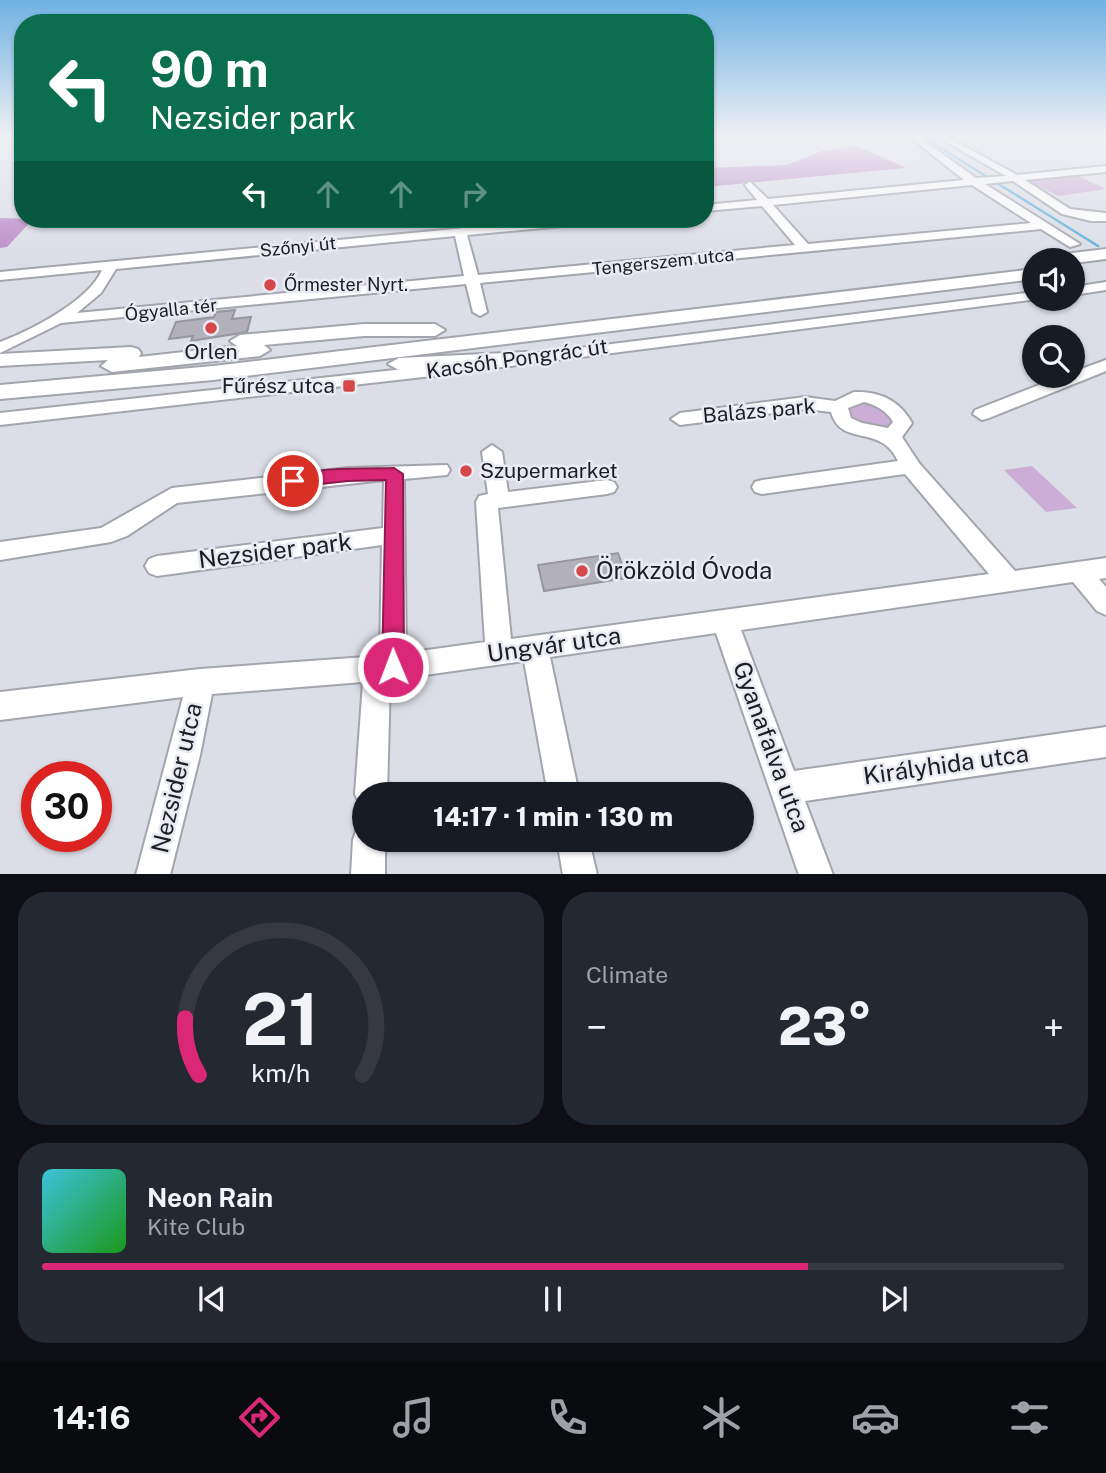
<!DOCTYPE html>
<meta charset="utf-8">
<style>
:root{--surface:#171b24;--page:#242831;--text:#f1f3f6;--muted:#9ea1a6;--line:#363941;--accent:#db2777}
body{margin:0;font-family:"Public Sans",sans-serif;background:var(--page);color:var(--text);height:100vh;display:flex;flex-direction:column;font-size:26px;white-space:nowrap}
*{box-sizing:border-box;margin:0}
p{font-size:23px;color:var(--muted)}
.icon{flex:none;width:38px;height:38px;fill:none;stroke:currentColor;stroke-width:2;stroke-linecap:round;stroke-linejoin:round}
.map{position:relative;height:874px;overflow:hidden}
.side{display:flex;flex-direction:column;gap:18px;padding:18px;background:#0d0f14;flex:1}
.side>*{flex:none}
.top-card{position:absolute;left:14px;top:14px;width:700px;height:214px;border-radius:28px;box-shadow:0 2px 5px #0004;background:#0b6e4f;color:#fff;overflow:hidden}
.controls{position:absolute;left:1022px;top:248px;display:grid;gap:14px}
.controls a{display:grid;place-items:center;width:63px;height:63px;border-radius:50%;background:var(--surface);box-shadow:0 2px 5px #0004;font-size:35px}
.speed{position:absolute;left:21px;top:761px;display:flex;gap:14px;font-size:35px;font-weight:700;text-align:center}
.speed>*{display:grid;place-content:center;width:91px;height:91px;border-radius:50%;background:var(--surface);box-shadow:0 2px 5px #0004;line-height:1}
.speed .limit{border:10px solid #d22;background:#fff;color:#111}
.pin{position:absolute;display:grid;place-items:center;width:60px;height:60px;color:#fff;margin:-30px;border:4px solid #fff;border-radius:50%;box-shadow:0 2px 7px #0007}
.me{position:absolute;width:77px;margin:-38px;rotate:359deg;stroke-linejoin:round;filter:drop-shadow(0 0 5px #0008)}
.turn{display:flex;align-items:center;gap:24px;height:147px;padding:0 21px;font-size:32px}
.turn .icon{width:91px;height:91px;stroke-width:2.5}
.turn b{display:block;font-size:49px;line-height:60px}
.lanes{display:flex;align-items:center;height:66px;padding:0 21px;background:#0003;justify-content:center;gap:35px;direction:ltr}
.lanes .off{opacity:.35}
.big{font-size:52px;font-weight:800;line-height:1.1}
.side .card{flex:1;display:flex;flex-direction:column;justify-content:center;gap:10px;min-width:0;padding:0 24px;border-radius:28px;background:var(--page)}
.side .dial{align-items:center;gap:0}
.dial svg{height:182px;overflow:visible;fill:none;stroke:var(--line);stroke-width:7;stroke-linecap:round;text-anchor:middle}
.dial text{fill:var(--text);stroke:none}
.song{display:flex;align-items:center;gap:21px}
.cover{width:84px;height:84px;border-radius:10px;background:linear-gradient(135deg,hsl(190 70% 55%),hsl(120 70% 35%))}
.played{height:7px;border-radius:4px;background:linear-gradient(90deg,var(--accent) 75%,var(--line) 75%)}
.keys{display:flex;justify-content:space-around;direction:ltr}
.heat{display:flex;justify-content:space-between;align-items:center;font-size:38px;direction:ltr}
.side .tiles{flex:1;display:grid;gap:18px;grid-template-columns:1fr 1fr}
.card:last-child{grid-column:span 2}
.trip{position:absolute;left:352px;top:782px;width:402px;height:70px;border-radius:35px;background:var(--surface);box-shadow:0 2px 5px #0004;font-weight:800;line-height:70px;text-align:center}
.tabs{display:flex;height:112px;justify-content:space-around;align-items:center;background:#090b0e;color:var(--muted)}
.tabs .icon{width:49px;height:49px}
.tabs .current{color:var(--accent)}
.tabs b{font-size:32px;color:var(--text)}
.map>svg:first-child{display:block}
.green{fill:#ccadd5}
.forest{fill:#bb8ac8}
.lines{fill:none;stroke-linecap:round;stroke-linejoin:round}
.stream{stroke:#59afdb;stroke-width:2.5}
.building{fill:#b2b0b9;stroke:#97959d;stroke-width:2}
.minor-casing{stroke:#a3a5ad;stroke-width:4}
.major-casing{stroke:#a3a5ad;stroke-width:4}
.minor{fill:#fff;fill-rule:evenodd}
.major{fill:#fff;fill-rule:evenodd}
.rail{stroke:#66676d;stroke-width:2.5;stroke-dasharray:5 2.5;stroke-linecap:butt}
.route{fill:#db2777;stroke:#8e194d;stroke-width:2}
.poi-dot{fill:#d6474a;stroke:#e9ebf4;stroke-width:2.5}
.labels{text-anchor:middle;stroke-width:5;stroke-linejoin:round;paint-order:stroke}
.far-street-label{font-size:18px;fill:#1d1e21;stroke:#e9ebf4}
.far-poi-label{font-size:18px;fill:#1d1e21;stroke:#e9ebf4;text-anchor:start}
.poi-label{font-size:21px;fill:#1d1e21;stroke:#e9ebf4}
.street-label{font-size:21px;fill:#1d1e21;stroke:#e9ebf4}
.near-street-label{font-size:24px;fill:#1d1e21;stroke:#e9ebf4}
.near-poi-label{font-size:24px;fill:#1d1e21;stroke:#e9ebf4;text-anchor:start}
</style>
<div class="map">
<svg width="1106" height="875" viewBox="0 0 1106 875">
<rect width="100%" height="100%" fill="#dcdee7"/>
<!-- green -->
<path class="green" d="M 1078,176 L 1106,189 L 1059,196 L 1027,181 Z
M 869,401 L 895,416 L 891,429 L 853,422 L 846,408 L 849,404 Z
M 1032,466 L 1077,508 L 1046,512 L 1004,470 Z"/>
<!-- forest -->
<path class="forest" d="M 855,145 L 906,168 L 705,187 L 705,168 L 787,165 L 822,151 Z
M 0,218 L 33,219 L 7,247 L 0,248 Z"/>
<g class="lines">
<!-- stream -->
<path class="stream" d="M 920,135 L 1098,246"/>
</g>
<!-- building -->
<path class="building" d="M 235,310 L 232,319 L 251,317 L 247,332 L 191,341 L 193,336 L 169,339 L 176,322 L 214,317 L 216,312 Z
M 618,553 L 627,578 L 544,591 L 538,565 Z"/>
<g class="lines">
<defs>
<path id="minor" d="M 907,135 L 916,135 L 976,178 L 1006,176 L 934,135 L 944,135 L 1017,175 L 1106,166 L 1106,172 L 1025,180 L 1070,209 L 1106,213 L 1106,221 L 1091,221 L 1062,214 L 1013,181 L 985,184 L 1080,244 L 1070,247 L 1041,229 L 480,283 L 487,312 L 480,316 L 473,312 L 466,284 L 61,323 L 0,353 L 0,342 C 30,331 89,301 102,270 L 0,280 L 0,272 L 560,219 L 601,219 L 595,223 L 467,235 L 478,275 L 795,245 L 762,206 L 705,211 L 705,205 L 757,200 L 745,185 L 750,182 L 768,199 L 964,180 ZM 972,185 L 1031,223 L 808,244 L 773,205 ZM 455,236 L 464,276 L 77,313 L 101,293 L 116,269 Z
M 1106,282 L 1106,290 L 1073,295 L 1073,287 Z
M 1034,292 L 1034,299 L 1038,299 L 432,376 L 0,425 L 0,413 L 432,366 Z
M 1106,360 L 1106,371 L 989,418 L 982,420 L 973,414 L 975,410 L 1062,376 L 1073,376 L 1073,372 Z
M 854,392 C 880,391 900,401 912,423 L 902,437 L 919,463 L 1015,571 L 1106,558 L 1106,578 L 1099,579 L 1106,587 L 1106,615 L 1097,611 L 1073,582 L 741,630 L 794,771 L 1106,727 L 1106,757 L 805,801 L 833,875 L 799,875 L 716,633 L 550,657 L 579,794 L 548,794 L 524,661 L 390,680 L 387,794 L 364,794 L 364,807 L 360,805 L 355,794 L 363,682 L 212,694 L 200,755 L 170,875 L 136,875 L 183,697 L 0,720 L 0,692 L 200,669 L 380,656 L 382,545 L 157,576 L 149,573 L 145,566 L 149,559 L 157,556 L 383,528 L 384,480 L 177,503 L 127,536 L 111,542 L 0,560 L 0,542 L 101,528 L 172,488 L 348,468 L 447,465 L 450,470 L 447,475 L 404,479 L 406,653 L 485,642 L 476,502 L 479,496 L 488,494 L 482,452 L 492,445 L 502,452 L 508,492 L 607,480 L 614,482 L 617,487 L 614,492 L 607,494 L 498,508 L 511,639 L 989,574 L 905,474 L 762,494 L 755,492 L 752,487 L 755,482 L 762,480 L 898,461 C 881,423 841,448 831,412 L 805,409 L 680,425 L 671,419 L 680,413 L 805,397 L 835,401 ZM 864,402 C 876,405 887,411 893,422 L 888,428 L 862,423 L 851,418 L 848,408 Z
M 364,826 L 364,840 L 385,840 L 385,875 L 351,875 L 353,840 L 357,828 Z
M 557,840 L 589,840 L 597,875 L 563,875 Z"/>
<path id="major" d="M 1106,249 L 1106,259 L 1073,263 L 1040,261 L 1048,256 Z
M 1034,269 L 1034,279 L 213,380 L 0,399 L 0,385 L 213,366 Z
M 364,324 L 435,324 L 445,330 L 435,336 L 364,336 L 264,345 L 270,350 L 260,356 L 112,372 L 101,366 L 108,360 L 0,366 L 0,354 L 131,347 L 138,349 L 141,353 L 139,357 L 237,346 L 230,341 L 240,335 Z
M 527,352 L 538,358 L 534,362 L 399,370 L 388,364 L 399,358 Z"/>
</defs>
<!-- minor casing -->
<use href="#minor" class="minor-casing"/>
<!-- major casing -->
<use href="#major" class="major-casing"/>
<!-- minor -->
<use href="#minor" class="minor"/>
<!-- major -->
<use href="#major" class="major"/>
<!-- rail -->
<path class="rail" d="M 0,138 L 23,137"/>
</g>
<!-- sky -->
<linearGradient id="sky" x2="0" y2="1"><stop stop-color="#6fb2e3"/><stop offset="0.53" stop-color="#eff0f4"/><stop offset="1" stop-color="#eff0f4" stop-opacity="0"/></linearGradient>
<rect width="1106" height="257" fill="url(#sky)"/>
<!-- route -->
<path class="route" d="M 394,468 L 403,474 L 404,667 L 401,674 L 393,677 L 385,674 L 382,667 L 386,480 L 348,481 L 293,487 L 285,481 C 295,466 374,469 394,468 Z"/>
<!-- markers -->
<g class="poi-dot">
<circle cx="270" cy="285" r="7"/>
<circle cx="211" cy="328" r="7"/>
<rect x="342" y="379" width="14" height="14" rx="3.5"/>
<circle cx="466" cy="471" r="7"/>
<circle cx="582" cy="571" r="7"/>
</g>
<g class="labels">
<!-- far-street labels -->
<g class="far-street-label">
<text transform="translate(298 247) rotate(-6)" y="6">Szőnyi út</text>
<text transform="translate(663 262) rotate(-6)" y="6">Tengerszem utca</text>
<text transform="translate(171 310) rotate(-6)" y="6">Ógyalla tér</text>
</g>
<!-- far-poi labels -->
<g class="far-poi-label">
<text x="284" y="291">Őrmester Nyrt.</text>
</g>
<!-- poi labels -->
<g class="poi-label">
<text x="211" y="359">Orlen</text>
<text x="335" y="393" text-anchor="end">Fűrész utca</text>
<text x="480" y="478" text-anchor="start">Szupermarket</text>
</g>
<!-- street labels -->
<g class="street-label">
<text transform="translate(517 359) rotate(-8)" y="7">Kacsóh Pongrác út</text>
<text transform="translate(759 411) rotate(-5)" y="7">Balázs park</text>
</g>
<!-- near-street labels -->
<g class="near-street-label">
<text transform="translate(275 551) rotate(-7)" y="8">Nezsider park</text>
<text transform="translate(554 645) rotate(-8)" y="8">Ungvár utca</text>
<text transform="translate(771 747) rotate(70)" y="8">Gyanafalva utca</text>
<text transform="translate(946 765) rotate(-8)" y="8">Királyhida utca</text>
<text transform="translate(177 778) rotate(-77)" y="8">Nezsider utca</text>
</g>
<!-- near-poi labels -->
<g class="near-poi-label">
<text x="596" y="579">Örökzöld Óvoda</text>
</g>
</g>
</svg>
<div class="controls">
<a><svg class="icon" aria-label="sound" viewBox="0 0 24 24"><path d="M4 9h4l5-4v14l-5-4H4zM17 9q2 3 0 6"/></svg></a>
<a><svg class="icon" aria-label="search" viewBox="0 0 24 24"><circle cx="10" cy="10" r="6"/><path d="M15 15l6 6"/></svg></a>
</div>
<div class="speed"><div class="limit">30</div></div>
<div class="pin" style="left:293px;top:481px;background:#d93025"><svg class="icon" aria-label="arrive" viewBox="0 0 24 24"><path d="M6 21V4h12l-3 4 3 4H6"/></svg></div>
<svg class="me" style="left:393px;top:667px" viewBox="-20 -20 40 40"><circle r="17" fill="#db2777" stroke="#fff" stroke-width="3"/><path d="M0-11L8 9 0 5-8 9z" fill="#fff"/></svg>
<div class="trip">14:17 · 1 min · 130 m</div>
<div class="top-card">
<div class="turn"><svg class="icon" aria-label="left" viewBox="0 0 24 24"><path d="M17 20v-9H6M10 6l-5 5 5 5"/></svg><div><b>90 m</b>Nezsider park</div></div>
<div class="lanes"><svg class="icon" aria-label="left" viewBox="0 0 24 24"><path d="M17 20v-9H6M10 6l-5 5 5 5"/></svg><svg class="icon off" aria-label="ahead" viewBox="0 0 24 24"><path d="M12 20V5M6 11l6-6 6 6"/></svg><svg class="icon off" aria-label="ahead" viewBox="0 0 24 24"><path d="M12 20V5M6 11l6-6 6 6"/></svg><svg class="icon off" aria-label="right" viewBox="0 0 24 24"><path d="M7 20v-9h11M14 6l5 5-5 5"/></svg></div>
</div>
</div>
<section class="side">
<div class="tiles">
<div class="card dial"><svg viewBox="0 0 100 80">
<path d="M14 69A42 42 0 1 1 86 69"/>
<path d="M14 69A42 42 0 0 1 8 44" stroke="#db2777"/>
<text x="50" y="56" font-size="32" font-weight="700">21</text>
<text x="50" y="72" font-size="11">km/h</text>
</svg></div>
<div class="card"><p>Climate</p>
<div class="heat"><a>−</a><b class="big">23°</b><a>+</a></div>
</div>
<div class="card">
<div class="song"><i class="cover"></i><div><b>Neon Rain</b><p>Kite Club</p></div></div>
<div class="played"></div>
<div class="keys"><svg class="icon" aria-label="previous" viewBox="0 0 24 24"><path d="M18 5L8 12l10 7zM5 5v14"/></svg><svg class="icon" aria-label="pause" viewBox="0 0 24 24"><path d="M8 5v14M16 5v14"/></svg><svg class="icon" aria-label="next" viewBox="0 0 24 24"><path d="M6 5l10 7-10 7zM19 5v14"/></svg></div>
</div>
</div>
</section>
<nav class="tabs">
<b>14:16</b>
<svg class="icon current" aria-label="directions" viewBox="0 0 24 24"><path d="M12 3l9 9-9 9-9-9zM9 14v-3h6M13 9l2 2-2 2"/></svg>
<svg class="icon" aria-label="music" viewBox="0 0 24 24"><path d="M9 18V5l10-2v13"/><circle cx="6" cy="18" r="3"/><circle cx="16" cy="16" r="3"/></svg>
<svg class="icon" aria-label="phone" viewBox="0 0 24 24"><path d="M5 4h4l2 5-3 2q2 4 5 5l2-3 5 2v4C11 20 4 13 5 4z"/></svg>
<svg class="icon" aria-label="climate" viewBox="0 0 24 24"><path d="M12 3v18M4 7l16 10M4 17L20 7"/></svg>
<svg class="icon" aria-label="car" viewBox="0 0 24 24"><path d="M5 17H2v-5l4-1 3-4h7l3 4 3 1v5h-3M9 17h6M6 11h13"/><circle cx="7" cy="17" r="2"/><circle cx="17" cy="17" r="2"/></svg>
<svg class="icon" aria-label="filters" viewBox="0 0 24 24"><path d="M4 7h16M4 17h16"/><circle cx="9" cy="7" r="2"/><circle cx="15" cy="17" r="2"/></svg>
</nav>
